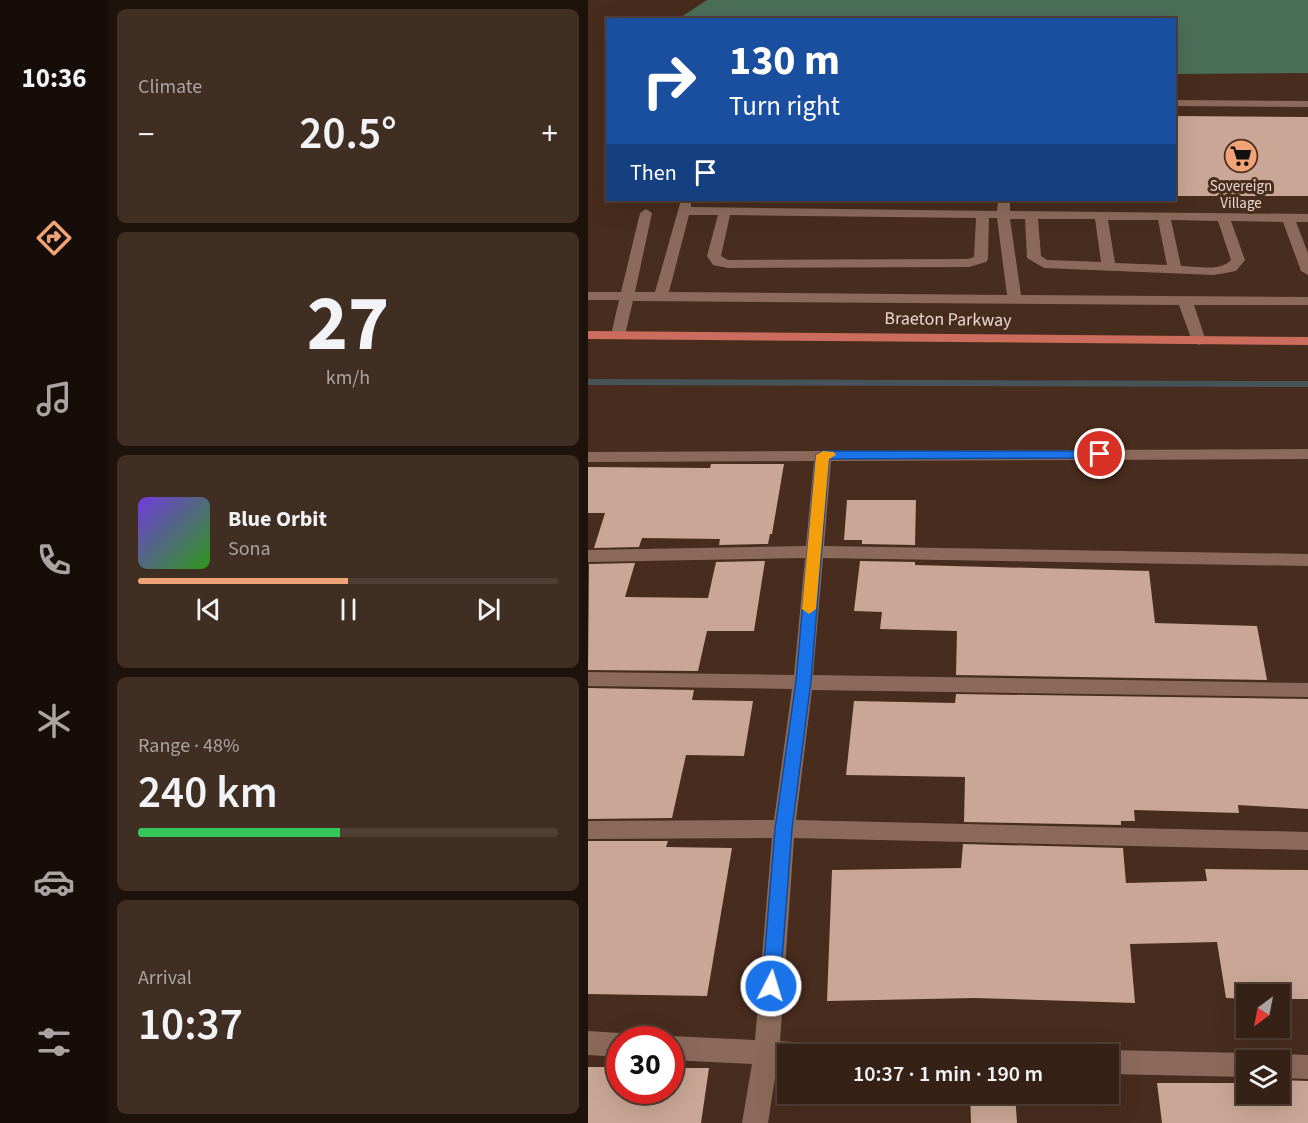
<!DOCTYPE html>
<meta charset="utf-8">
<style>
:root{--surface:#362116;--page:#412e23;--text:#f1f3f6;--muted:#aaa3a1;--line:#503e35;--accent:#efa377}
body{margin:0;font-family:"Source Sans 3",sans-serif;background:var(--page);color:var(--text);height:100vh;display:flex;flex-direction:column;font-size:22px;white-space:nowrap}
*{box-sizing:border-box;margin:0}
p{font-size:20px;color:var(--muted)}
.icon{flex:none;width:33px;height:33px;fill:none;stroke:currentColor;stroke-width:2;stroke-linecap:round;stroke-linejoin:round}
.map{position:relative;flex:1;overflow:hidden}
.details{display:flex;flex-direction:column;gap:9px;padding:9px;background:#1e120c;width:480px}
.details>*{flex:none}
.top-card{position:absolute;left:18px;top:18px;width:570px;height:183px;border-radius:0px;box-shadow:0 6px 24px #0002,0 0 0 2px var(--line);background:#1a4fa0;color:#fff;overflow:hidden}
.needle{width:39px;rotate:212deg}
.fabs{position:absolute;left:648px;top:984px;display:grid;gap:12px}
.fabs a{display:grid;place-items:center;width:54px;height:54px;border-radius:0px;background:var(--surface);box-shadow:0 6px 24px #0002,0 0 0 2px var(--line);font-size:30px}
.speed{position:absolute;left:18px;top:1026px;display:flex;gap:12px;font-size:30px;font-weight:700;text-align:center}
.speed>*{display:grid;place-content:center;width:78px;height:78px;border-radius:50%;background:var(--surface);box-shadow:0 6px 24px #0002,0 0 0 2px var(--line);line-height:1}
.speed .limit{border:9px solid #d22;background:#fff;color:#111}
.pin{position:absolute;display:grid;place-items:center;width:51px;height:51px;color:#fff;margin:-26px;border:3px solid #fff;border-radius:50%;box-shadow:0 2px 6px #0007}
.me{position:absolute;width:66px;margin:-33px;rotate:5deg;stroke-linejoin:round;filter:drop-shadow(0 0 4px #0008)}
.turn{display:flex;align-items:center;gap:21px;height:126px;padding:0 24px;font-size:27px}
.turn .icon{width:78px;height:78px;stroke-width:2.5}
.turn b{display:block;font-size:42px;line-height:51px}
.then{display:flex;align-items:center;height:57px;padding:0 24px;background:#0003;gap:12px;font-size:22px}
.big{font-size:45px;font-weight:600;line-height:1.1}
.details .tile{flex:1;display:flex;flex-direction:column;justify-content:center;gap:9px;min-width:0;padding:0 21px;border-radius:9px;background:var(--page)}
.details .dial{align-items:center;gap:0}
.dial b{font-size:78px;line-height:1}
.song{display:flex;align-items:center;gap:18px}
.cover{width:72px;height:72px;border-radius:9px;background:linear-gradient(135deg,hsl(260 70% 55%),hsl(110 70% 35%))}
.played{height:6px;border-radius:3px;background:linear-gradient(90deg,var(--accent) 50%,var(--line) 50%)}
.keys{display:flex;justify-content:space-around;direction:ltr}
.heat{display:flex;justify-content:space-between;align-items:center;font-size:33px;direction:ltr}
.charge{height:9px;border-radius:4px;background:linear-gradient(90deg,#34c759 48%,var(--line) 0)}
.trip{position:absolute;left:189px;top:1044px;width:342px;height:60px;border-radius:0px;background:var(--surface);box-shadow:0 6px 24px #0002,0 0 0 2px var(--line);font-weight:600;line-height:60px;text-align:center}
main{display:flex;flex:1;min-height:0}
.dock{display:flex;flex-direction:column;width:108px;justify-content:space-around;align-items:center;background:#160d09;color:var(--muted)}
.dock .icon{width:42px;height:42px}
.dock .current{color:var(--accent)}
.dock b{font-size:27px;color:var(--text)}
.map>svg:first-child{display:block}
.forest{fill:#4b6e59}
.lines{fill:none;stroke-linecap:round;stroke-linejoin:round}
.stream{fill:#465358;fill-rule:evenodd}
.building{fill:#c9a695}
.minor{fill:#8b6a5b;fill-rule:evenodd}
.major{fill:#cb6c5c;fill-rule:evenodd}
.route{fill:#1a73e8;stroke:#114b97;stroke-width:1.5}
.slow{fill:#f59e0b}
.labels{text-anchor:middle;stroke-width:6;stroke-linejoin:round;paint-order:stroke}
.far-poi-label{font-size:15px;fill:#e9d7ce;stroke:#482c1e}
.street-label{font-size:18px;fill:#e9d7ce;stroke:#482c1e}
</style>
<main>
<nav class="dock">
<b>10:36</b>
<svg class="icon current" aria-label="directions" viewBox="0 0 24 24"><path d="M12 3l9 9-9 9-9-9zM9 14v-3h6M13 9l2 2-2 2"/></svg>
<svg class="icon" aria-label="music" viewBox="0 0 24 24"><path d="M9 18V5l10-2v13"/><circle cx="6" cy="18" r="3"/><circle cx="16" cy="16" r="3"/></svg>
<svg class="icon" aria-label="phone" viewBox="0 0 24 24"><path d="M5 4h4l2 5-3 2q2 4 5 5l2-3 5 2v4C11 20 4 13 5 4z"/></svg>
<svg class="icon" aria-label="climate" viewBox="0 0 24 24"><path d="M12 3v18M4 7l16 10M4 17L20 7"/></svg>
<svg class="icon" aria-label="car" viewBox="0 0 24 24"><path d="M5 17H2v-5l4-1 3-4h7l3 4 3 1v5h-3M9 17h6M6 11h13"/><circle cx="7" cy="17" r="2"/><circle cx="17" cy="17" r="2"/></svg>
<svg class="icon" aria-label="filters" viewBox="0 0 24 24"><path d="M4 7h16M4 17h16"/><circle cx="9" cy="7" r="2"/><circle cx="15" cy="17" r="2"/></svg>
</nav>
<section class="details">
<div class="tile"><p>Climate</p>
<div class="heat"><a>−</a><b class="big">20.5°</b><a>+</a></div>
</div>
<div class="tile dial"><b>27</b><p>km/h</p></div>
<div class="tile">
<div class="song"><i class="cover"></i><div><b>Blue Orbit</b><p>Sona</p></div></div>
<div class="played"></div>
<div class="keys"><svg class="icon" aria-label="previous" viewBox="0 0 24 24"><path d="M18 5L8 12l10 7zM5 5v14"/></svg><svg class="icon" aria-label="pause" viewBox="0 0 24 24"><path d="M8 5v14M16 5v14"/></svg><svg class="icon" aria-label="next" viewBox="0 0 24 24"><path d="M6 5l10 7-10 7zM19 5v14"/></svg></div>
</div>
<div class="tile"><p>Range · 48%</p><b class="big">240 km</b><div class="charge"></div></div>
<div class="tile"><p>Arrival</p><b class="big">10:37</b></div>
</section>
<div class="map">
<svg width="720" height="1123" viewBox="0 0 720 1123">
<rect width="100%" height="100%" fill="#482c1e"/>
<!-- forest -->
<path class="forest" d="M 119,0 L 720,0 L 720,73 L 587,74 L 586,20 L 90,19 Z"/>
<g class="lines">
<!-- stream -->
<path class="stream" d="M 0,379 L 720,381 L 720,387 L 0,385 Z"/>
</g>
<!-- building -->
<path class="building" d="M 586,116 L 720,117 L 720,196 L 586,196 Z
M 123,464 L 196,464 L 184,534 L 182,534 L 180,544 L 131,545 L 132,539 L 54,538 L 51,547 L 6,548 L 17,513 L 0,513 L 0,467 L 122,468 Z
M 259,500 L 328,500 L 327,545 L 274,544 L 274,540 L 256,540 Z
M 177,561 L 166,631 L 119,631 L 110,671 L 0,670 L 1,564 L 47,563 L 37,597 L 120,598 L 128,562 Z
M 272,561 L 327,562 L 327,565 L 561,571 L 567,623 L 669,626 L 679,680 L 368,675 L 369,631 L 292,629 L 294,612 L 266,611 Z
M 0,688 L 106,690 L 104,700 L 165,701 L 156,756 L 98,755 L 84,818 L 0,819 Z
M 368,694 L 720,699 L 720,809 L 650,805 L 651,813 L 546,810 L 547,821 L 533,821 L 533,825 L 376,822 L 377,777 L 258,775 L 266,701 L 367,703 Z
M 0,841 L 80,841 L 78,847 L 144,848 L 119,996 L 0,994 Z
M 375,844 L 535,848 L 538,883 L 619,881 L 617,869 L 720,870 L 720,999 L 692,999 L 692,994 L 658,994 L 658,999 L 638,998 L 629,942 L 542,944 L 547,1003 L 387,998 L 239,1001 L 244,870 L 373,868 Z
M 0,1067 L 32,1067 L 32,1090 L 82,1090 L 82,1068 L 121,1068 L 113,1123 L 0,1123 Z
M 652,1079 L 658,1079 L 658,1094 L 692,1094 L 692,1080 L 720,1081 L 720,1123 L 574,1123 L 569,1083 L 653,1083 Z
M 382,1094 L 427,1094 L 429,1123 L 383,1123 Z"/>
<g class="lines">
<!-- minor -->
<path class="minor" d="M 586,100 L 720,101 L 720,107 L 586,106 Z
M 93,200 L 103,200 L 103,207 L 409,211 L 410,200 L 422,200 L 422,211 L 720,214 L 720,222 L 708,222 L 720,253 L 720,275 L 713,271 L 695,222 L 643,221 L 657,260 L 648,271 L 626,275 L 456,268 L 439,258 L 437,219 L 422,219 L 433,295 L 720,297 L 720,305 L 606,305 L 618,341 L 611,345 L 604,341 L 591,305 L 45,301 L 37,335 L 35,338 L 25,338 L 23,335 L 31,300 L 0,300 L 0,292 L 33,292 L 52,213 L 58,209 L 64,213 L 47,292 L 67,292 ZM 101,215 L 130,215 L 119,256 L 125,265 L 140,268 L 381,267 L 398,262 L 400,259 L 401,218 L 409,218 L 419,295 L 81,292 ZM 142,215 L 388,218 L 386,257 L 380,259 L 140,260 L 133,256 ZM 450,219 L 507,219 L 513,262 L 459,260 L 453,256 ZM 520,220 L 570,220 L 579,265 L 527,263 ZM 583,220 L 630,221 L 643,260 C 632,272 608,266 593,266 Z
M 720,449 L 720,459 L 243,461 L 236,546 L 720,554 L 720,566 L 235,558 L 225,675 L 720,683 L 720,697 L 224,690 L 208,820 L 720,832 L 720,850 L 206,838 L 192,1041 L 205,1042 L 214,1046 L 218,1054 L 200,1054 L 200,1066 L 189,1065 L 180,1123 L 154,1123 L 164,1064 L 82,1060 L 82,1040 L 74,1040 L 82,1036 L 167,1040 L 184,838 L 0,839 L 0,821 L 186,820 L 204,689 L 0,686 L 0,672 L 206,675 L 217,558 L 0,562 L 0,550 L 218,546 L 226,461 L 0,462 L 0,452 Z
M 0,1031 L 32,1033 L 42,1040 L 32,1040 L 32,1057 L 0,1055 Z
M 520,1050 L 658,1053 L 667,1056 L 669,1060 L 658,1060 L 658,1077 L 520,1074 L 520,1054 L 511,1054 Z
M 692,1054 L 720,1055 L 720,1079 L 692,1078 L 692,1060 L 682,1060 L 683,1057 Z"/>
<!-- major -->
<path class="major" d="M 0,331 L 720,337 L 720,345 L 0,339 Z"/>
</g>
<!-- route -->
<path class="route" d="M 235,451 L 512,451 L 518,454 L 512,458 L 241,459 L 223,681 L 204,829 L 192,986 L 190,992 L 183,995 L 177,992 L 174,986 L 187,829 L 208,681 L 228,455 Z"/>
<!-- slow -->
<path class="slow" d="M 235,451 L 246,452 L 248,455 L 241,459 L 228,609 L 221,614 L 214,609 L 228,455 Z"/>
<!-- icons -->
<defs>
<symbol id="supermarket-disc" viewBox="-11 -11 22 22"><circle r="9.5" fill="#efa377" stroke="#482c1e"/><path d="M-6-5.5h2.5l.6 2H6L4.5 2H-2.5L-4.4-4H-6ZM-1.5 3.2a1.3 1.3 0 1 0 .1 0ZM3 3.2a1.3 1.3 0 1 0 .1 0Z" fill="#111"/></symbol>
</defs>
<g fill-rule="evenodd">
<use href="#supermarket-disc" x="634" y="137" width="38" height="38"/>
</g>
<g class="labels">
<!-- far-poi labels -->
<g class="far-poi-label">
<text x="653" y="191">Sovereign<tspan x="653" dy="17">Village</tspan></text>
</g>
<!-- street labels -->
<g class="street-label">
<text transform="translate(360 319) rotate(1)" y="6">Braeton Parkway</text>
</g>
</g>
</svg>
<div class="fabs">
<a><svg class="needle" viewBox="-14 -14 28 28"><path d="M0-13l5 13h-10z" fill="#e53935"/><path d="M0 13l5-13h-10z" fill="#aaa3a1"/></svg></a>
<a><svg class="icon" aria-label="layers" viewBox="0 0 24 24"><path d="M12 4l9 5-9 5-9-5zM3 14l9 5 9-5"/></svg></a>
</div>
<div class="speed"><div class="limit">30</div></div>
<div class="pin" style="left:512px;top:454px;background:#d93025"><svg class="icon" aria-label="arrive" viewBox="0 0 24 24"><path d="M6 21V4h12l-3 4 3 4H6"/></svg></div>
<svg class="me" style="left:183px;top:986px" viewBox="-20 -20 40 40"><circle r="17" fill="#1a73e8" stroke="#fff" stroke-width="3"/><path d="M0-11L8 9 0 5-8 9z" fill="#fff"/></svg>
<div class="trip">10:37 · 1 min · 190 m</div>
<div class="top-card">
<div class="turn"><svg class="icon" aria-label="right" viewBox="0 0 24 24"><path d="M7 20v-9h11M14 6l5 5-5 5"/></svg><div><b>130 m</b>Turn right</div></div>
<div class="then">Then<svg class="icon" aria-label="arrive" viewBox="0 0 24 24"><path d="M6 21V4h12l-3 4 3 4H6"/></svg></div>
</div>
</div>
</main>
